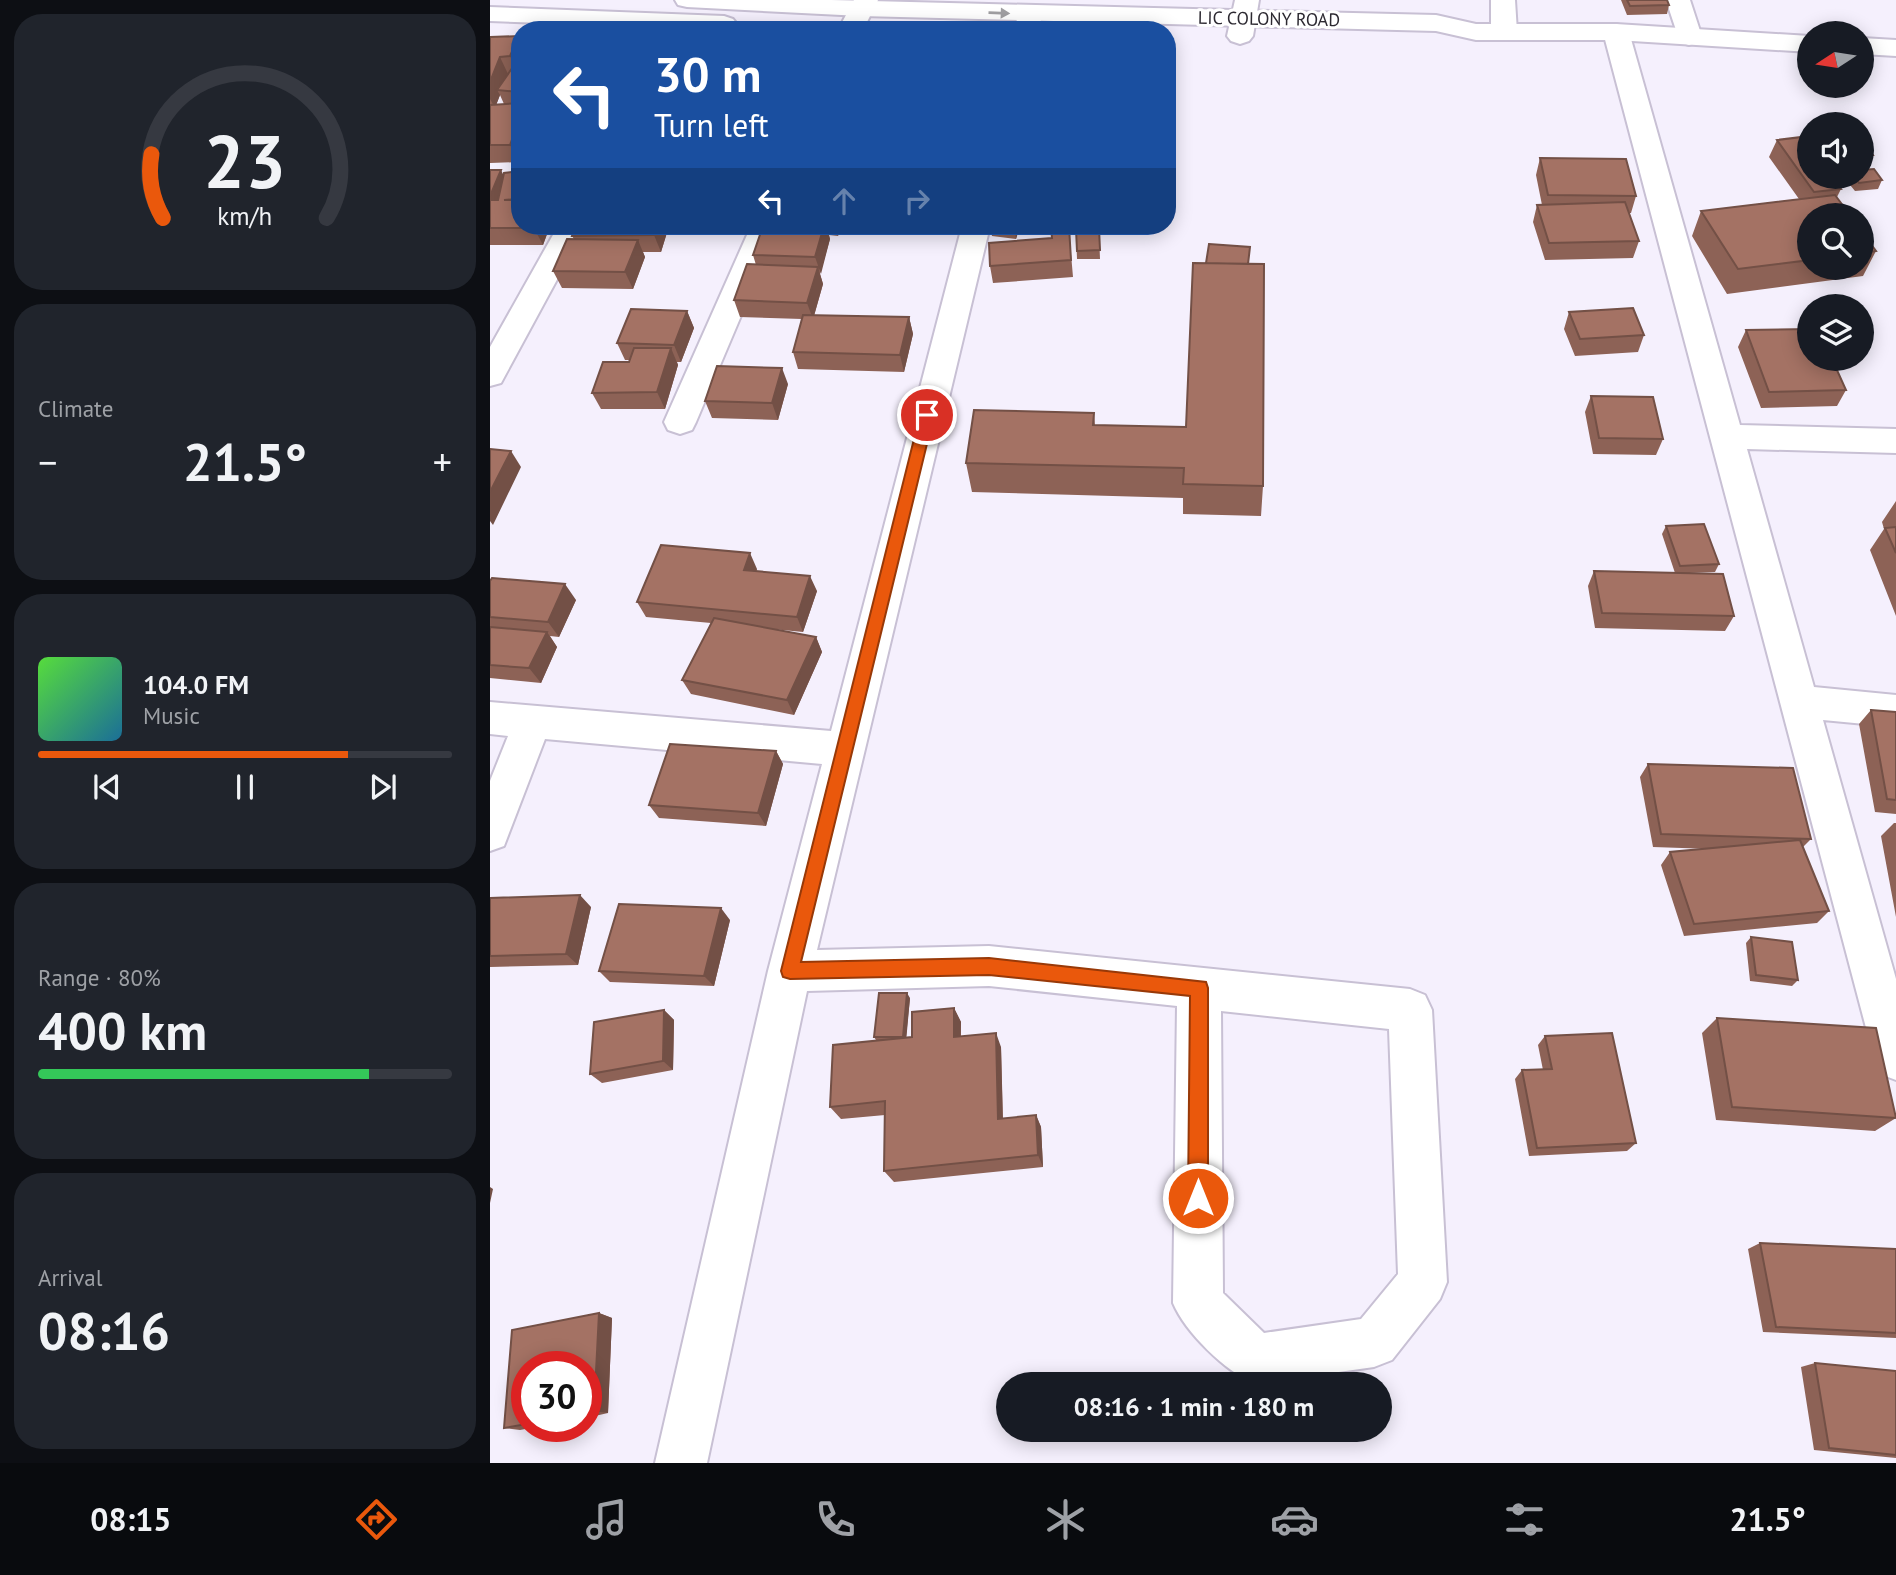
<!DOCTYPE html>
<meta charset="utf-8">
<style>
:root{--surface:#171b24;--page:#20242c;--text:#f1f3f6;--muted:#9ea1a6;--line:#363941;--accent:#ea580c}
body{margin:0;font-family:"PT Sans",sans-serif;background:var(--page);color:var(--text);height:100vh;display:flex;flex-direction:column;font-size:26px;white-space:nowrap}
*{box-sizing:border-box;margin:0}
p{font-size:23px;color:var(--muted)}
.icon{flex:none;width:38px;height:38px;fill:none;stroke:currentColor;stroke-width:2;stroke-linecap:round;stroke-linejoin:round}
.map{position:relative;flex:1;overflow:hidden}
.sheet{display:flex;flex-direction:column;gap:14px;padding:14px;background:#0d0f14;width:490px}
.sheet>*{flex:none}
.hud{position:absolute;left:21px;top:21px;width:665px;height:214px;border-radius:28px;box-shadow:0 4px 18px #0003;background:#1a4fa0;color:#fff;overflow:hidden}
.needle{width:46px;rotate:258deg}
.fabs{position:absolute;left:1307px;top:21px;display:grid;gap:14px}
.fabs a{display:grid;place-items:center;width:77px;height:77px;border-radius:50%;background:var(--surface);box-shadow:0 4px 18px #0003;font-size:35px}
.speed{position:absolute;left:21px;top:1351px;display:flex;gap:14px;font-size:35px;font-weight:700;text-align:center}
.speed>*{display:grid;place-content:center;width:91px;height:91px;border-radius:50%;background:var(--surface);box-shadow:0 4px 18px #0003;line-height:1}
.speed .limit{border:10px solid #d22;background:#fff;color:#111}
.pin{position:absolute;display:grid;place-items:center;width:60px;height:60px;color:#fff;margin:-30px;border:4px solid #fff;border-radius:50%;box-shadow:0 2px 7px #0007}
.me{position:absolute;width:77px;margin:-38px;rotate:0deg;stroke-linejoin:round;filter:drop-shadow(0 0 5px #0008)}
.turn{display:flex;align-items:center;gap:24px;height:147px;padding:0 28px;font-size:32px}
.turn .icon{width:91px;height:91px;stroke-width:2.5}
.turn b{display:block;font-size:49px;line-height:60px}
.lanes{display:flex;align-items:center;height:66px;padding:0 28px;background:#0003;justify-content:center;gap:35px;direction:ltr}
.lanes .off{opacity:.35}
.big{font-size:52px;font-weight:700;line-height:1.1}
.sheet .widget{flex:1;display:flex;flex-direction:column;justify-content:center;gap:10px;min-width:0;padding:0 24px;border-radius:28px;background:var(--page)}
.sheet .dial{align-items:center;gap:0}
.dial svg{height:182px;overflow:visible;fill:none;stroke:var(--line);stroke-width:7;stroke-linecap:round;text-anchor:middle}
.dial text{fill:var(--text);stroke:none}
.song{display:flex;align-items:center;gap:21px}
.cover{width:84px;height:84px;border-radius:10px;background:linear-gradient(135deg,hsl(110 70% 55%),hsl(200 70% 35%))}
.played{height:7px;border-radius:4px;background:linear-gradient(90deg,var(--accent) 75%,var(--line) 75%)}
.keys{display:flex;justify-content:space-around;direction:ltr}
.heat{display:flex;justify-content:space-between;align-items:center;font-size:38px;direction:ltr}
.charge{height:10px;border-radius:5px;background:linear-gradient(90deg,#34c759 80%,var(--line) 0)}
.trip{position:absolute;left:506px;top:1372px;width:396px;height:70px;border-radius:35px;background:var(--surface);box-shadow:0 4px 18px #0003;font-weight:700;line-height:70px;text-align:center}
.dock{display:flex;height:112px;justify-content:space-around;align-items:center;background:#090b0e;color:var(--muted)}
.dock .icon{width:49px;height:49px}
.dock .active{color:var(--accent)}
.dock b{font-size:32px;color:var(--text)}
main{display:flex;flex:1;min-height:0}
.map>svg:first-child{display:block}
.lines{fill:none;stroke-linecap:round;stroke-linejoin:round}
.minor-casing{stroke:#c8c0d4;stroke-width:4}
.major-casing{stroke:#c8c0d4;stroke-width:4}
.minor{fill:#fff;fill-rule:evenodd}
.major{fill:#fff;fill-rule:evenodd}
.wall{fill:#8d6256;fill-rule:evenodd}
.shaded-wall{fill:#735046}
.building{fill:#a47264;stroke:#735046;stroke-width:2}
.oneway{fill:#a09fa2}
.route{fill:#ea580c;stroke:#983908;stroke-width:2}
.labels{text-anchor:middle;stroke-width:6;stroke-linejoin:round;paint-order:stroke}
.far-street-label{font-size:18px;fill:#2c2931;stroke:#fff}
</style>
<main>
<section class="sheet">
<div class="widget dial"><svg viewBox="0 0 100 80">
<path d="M14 69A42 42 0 1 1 86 69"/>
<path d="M14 69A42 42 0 0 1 9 41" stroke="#ea580c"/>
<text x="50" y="56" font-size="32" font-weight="700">23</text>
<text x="50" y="72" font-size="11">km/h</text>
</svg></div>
<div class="widget"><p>Climate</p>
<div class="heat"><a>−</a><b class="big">21.5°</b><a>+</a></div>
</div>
<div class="widget">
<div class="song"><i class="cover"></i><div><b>104.0 FM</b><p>Music</p></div></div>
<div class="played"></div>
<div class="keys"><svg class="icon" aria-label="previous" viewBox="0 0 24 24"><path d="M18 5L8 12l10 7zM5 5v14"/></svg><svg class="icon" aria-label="pause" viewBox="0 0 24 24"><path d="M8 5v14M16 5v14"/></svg><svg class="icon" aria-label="next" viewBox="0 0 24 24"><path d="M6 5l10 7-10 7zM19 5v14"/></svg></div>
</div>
<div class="widget"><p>Range · 80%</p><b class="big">400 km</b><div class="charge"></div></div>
<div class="widget"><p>Arrival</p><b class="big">08:16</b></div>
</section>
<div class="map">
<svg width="1406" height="1463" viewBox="0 0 1406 1463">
<rect width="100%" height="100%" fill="#f5f0fd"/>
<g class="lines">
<defs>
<path id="minor" d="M 364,0 L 388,0 L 373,30 L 348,30 Z
M 745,0 L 769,0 L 763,36 L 759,41 L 750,44 L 741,41 L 737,36 Z
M 1001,0 L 1025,0 L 1027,32 L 1023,37 L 1014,40 L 1005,37 L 1001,32 Z
M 1176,0 L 1200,0 L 1212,37 L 1208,42 L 1199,45 L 1190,42 Z
M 540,7 L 549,9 L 552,14 L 549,30 L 523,30 L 531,9 Z
M 1126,24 L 1135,27 L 1139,32 L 1250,425 L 1406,429 L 1406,453 L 1257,449 L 1324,687 L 1406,695 L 1406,727 L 1333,720 L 1406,979 L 1406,1080 L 1390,1074 L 1384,1058 L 1113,32 L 1117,27 Z
M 68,226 L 96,226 L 11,383 L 0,386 L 0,347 Z
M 261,226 L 289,226 L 206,422 L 202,430 L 190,434 L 178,430 L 174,422 Z
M 472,226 L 500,226 L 327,950 L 499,946 L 920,989 L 935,995 L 942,1010 L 957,1282 L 950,1299 L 902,1360 L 884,1367 L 765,1384 C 736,1372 695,1332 683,1303 L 687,1006 L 499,986 L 317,991 L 217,1463 L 165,1463 L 278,971 L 332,764 L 55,739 L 14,846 L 0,851 L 0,781 L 18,736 L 0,734 L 0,702 L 341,731 ZM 731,1011 L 899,1029 L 908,1274 L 871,1319 L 774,1333 L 733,1293 Z"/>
<path id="major" d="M 185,0 L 341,0 L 946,15 L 986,24 L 1126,24 L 1320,36 L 1320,52 L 1126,40 L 986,40 L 946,31 L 371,16 L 197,7 L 188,5 Z
M 0,7 L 234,16 L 243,19 L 247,24 L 241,30 L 0,21 Z
M 1372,38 L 1406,40 L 1406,56 L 1372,54 Z"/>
</defs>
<!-- minor casing -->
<use href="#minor" class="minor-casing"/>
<!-- major casing -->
<use href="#major" class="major-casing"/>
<!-- minor -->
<use href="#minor" class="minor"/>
<!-- major -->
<use href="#major" class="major"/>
</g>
<!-- wall -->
<path class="wall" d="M 1131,0 L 1177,0 L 1179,5 L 1177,14 L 1137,15 Z
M 29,36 L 30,39 L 30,159 L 29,162 L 0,163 L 0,37 ZM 10,95 L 14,104 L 6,105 Z
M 1287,140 L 1320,177 L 1372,177 L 1392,180 L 1388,189 L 1365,191 L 1356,180 L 1357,179 L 1345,181 L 1351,189 L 1347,197 L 1320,215 L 1320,268 L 1372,268 L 1372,232 L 1386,251 L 1373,276 L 1237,294 L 1202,236 L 1211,211 L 1309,199 L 1279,157 Z
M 1372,143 L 1383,155 L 1379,164 L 1372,165 Z
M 1050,158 L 1146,196 L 1141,213 L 1139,213 L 1149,241 L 1143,258 L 1055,260 L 1043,222 L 1047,205 L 1052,205 L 1046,175 Z
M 0,170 L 14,176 L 30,171 L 30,226 L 60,226 L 53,245 L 0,245 Z
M 179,226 L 171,252 L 153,252 L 155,257 L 143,289 L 72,288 L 63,271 L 84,239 L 82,236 Z
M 273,226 L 351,226 L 348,236 L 339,235 L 340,239 L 330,274 L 333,284 L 324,316 L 419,317 L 423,334 L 414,372 L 308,369 L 303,352 L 312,319 L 250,317 L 244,300 L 266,265 L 263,255 Z
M 530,226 L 526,239 L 502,236 L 500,228 Z
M 545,226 L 616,226 L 615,232 L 609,232 L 610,259 L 587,259 L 586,232 L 579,231 L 583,277 L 503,283 L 500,266 L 562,238 L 561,231 L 545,230 Z
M 759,264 L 773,486 L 771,516 L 693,514 L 693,498 L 482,492 L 476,463 L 604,413 L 605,425 L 696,427 Z
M 197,311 L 204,328 L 191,362 L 187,362 L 188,365 L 175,409 L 111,409 L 102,393 L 139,362 L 139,360 L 135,360 L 127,343 Z
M 1079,312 L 1154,335 L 1148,352 L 1085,356 L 1074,329 Z
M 1256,330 L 1356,390 L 1347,406 L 1271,408 L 1248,347 Z
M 298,384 L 288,420 L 222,418 L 215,401 Z
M 1101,396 L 1173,439 L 1166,455 L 1103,454 L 1095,412 Z
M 1406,501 L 1406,616 L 1380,550 L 1394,529 L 1392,522 Z
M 1176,526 L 1229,564 L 1225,572 L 1199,573 L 1244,616 L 1235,631 L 1105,628 L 1098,586 L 1104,571 L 1185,573 L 1172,534 Z
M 267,569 L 266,571 L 327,591 L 313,632 L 282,629 L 326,637 L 332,652 L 304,715 L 201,694 L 192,680 L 221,623 L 156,617 L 147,602 Z
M 0,581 L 86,600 L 69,637 L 60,636 L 67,647 L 51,683 L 0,678 Z
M 1381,710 L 1406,712 L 1406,814 L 1385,812 L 1369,724 Z
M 286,751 L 293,764 L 276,826 L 169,818 L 159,805 Z
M 1158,764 L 1321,839 L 1313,847 L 1339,911 L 1327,923 L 1194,936 L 1171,865 L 1180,852 L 1221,849 L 1163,847 L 1150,777 Z
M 1404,823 L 1406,823 L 1406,917 L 1391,836 Z
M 0,898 L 101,907 L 88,965 L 0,967 Z
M 240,920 L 224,986 L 120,982 L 109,971 Z
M 1261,937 L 1308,980 L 1302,986 L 1260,981 L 1256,943 Z
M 420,998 L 416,1037 L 422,1037 L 464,1008 L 471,1022 L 471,1036 L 511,1047 L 513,1119 L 546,1115 L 551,1127 L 553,1167 L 404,1182 L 394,1171 L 395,1115 L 351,1119 L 340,1107 L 386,1040 L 384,1037 Z
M 174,1010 L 184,1020 L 183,1070 L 112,1083 L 100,1074 Z
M 1227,1018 L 1406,1118 L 1385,1131 L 1226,1120 L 1212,1033 Z
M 1055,1036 L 1146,1143 L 1137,1151 L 1039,1156 L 1025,1079 L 1032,1070 L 1053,1070 L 1048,1045 Z
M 1270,1243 L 1406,1249 L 1406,1338 L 1273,1332 L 1258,1249 Z
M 109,1313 L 122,1318 L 118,1413 L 96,1418 L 96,1367 L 37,1367 L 37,1426 L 51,1426 L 30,1430 L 14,1428 L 22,1330 Z
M 1325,1363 L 1406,1371 L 1406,1458 L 1324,1450 L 1311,1367 Z"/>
<!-- shaded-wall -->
<path class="shaded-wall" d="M 29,36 L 30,39 L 30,70 L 28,74 L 20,56 Z
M 10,57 L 18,74 L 7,90 L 10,95 L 5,108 L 0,99 L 0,82 Z
M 30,118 L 30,159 L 29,162 L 20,145 Z
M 11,170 L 19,187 L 7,219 L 0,206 L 0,196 Z
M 1345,177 L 1358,177 L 1357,179 L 1343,181 Z
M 45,226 L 60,226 L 53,245 L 44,228 Z
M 167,226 L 179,226 L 171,252 L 164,235 Z
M 334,226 L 336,226 L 340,239 L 331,274 L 325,257 Z
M 346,226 L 351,226 L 348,236 Z
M 526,226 L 530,226 L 526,239 L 525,230 Z
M 148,240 L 155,257 L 143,289 L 135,272 Z
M 328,267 L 333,284 L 323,319 L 317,303 Z
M 197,311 L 204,328 L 191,362 L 184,345 Z
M 419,317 L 423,334 L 414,372 L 410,355 Z
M 181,348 L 188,365 L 175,409 L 167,392 Z
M 292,368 L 298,384 L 288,420 L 282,403 Z
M 21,451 L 31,467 L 3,525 L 0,521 L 0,492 Z
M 260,553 L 267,569 L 261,585 L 254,570 Z
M 320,576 L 327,591 L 313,632 L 307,617 Z
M 75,584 L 86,600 L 69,637 L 58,622 Z
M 57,632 L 67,647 L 51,683 L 39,668 Z
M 326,637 L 332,652 L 304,715 L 297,700 Z
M 286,751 L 293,764 L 276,826 L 268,813 Z
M 90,895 L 101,907 L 88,965 L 76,954 Z
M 231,908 L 240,920 L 224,986 L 214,976 Z
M 417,993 L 420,998 L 416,1042 L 413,1037 Z
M 464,1008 L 471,1022 L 470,1051 L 464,1037 Z
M 174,1010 L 184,1020 L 183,1070 L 173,1061 Z
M 506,1033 L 511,1047 L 513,1131 L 508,1119 Z
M 546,1115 L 551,1127 L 553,1167 L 548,1155 Z
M 0,1187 L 3,1189 L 0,1203 Z
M 109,1313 L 122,1318 L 118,1413 L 104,1411 Z"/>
<!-- building -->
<path class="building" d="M 1137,0 L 1177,0 L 1179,5 L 1140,6 Z
M 29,36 L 20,56 L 10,57 L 0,82 L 0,37 Z
M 25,64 L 30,65 L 30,92 L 7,90 Z
M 30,103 L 30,118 L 20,145 L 0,145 L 0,105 Z
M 1320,136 L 1320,177 L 1342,177 L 1351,189 L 1324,192 L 1287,140 Z
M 1373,142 L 1383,155 L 1372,157 L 1372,143 Z
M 1050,158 L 1136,159 L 1146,196 L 1058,195 Z
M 1384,169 L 1392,180 L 1369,183 L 1365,177 L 1372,177 L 1372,170 Z
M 0,170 L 11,170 L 0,196 Z
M 30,171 L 30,199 L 14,200 L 30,200 L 30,226 L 45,226 L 44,228 L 0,228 L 0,200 L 8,200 L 14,173 Z
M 1345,195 L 1360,215 L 1320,215 L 1320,260 L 1248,269 L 1211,211 Z
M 1135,202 L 1149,241 L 1059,243 L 1047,205 Z
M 86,226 L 167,226 L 164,235 L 82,236 Z
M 273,226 L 334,226 L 325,257 L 263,255 Z
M 501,226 L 526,226 L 525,230 L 500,228 Z
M 579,226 L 581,260 L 500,266 L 499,243 L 562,238 L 561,227 Z
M 609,228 L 610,250 L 587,251 L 586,229 Z
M 1372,232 L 1386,251 L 1372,253 Z
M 77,239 L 148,240 L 135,272 L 63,271 Z
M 719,244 L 760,247 L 758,264 L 716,263 Z
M 703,263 L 774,264 L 773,486 L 693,484 L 694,468 L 476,463 L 484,410 L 604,413 L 603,425 L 696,427 Z
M 257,264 L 328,267 L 317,303 L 244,300 Z
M 1143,308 L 1154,335 L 1090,339 L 1079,312 Z
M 141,309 L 197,311 L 184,345 L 127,343 Z
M 313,315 L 419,317 L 410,355 L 303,352 Z
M 1320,329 L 1320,359 L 1342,359 L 1356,390 L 1279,392 L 1256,330 Z
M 144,348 L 181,348 L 167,392 L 102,393 L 113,362 L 139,362 Z
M 227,366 L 292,368 L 282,403 L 215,401 Z
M 1101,396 L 1163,397 L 1173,439 L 1109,438 Z
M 0,449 L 21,451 L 0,492 Z
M 1214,524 L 1229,564 L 1190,566 L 1176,526 Z
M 1406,527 L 1406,553 L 1395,528 Z
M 171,545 L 260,553 L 254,570 L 320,576 L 307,617 L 147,602 Z
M 1104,571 L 1233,574 L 1244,616 L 1112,613 Z
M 2,578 L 75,584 L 58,622 L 0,617 L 0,581 Z
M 224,618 L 326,637 L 297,700 L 192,680 Z
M 0,627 L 57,632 L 39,668 L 0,665 Z
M 1381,710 L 1406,712 L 1406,800 L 1397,799 Z
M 180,744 L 286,751 L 268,813 L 159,805 Z
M 1158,764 L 1303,768 L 1321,839 L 1171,834 Z
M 1310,840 L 1339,911 L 1204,924 L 1180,852 Z
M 90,895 L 76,954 L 0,956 L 0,898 Z
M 129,904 L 231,908 L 214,976 L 109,971 Z
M 1261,937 L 1302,942 L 1308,980 L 1266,975 Z
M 389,993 L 417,993 L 413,1037 L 384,1037 Z
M 464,1008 L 464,1037 L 506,1033 L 508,1119 L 546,1115 L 548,1155 L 394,1171 L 395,1101 L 340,1107 L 343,1045 L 422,1037 L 422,1012 Z
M 174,1010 L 173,1061 L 100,1074 L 104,1022 Z
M 1227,1018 L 1386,1028 L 1406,1118 L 1242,1107 Z
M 1122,1033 L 1146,1143 L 1047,1148 L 1032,1070 L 1062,1069 L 1055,1036 Z
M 1270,1243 L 1406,1249 L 1406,1333 L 1286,1327 Z
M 109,1313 L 104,1411 L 96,1412 L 96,1367 L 37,1367 L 37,1424 L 14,1428 L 22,1330 Z
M 1325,1363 L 1406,1371 L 1406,1455 L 1339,1448 Z"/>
<!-- one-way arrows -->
<defs><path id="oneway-solid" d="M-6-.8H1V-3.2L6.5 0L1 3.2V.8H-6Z" transform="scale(1.75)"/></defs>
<use class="oneway" href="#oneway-solid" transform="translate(509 13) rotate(2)"/>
<!-- route -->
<path class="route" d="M 437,410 L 444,415 L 311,962 L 499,958 L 716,982 L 718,988 L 718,1198 L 715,1205 L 708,1208 L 701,1205 L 698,1198 L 700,996 L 499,975 L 300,979 L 293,977 L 291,971 L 430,415 Z"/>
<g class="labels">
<!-- far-street labels -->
<g class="far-street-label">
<text transform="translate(779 19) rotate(1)" y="6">LIC COLONY ROAD</text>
</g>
</g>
</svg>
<div class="fabs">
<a><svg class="needle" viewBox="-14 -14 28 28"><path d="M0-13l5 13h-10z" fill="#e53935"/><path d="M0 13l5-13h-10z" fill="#9ea1a6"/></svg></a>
<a><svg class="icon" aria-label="sound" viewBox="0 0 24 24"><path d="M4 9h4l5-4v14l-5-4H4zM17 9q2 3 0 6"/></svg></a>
<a><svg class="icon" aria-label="search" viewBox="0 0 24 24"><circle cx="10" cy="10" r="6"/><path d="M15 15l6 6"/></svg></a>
<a><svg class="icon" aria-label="layers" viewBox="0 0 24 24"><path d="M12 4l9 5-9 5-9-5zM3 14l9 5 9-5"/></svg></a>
</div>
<div class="speed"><div class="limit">30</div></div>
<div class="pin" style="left:437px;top:415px;background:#d93025"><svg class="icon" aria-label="arrive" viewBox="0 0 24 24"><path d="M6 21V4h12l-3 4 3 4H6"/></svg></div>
<svg class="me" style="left:708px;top:1198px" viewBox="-20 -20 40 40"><circle r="17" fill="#ea580c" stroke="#fff" stroke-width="3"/><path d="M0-11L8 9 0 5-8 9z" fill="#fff"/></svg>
<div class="trip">08:16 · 1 min · 180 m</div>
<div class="hud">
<div class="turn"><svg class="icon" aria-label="left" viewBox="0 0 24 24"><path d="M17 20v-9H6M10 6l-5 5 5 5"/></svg><div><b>30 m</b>Turn left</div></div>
<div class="lanes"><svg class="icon" aria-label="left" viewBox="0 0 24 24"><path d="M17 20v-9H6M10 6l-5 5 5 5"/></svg><svg class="icon off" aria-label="ahead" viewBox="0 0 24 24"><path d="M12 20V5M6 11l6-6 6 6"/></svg><svg class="icon off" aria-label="right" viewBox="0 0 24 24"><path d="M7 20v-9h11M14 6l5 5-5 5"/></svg></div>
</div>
</div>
</main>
<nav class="dock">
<b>08:15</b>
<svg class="icon active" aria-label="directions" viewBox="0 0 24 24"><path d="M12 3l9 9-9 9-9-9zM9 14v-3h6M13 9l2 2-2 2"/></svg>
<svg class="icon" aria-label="music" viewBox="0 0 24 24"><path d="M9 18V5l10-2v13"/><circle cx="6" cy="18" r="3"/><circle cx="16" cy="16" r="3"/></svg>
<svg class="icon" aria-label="phone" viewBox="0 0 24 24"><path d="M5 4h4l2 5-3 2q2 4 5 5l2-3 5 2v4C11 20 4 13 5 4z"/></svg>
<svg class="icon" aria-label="climate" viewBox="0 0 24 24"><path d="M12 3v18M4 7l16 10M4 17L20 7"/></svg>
<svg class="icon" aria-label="car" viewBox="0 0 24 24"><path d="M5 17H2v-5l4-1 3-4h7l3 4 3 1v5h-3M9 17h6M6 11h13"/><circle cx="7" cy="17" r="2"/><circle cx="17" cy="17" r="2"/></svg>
<svg class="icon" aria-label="filters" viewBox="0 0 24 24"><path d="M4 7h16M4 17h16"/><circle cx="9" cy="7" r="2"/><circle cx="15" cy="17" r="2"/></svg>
<b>21.5°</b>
</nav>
